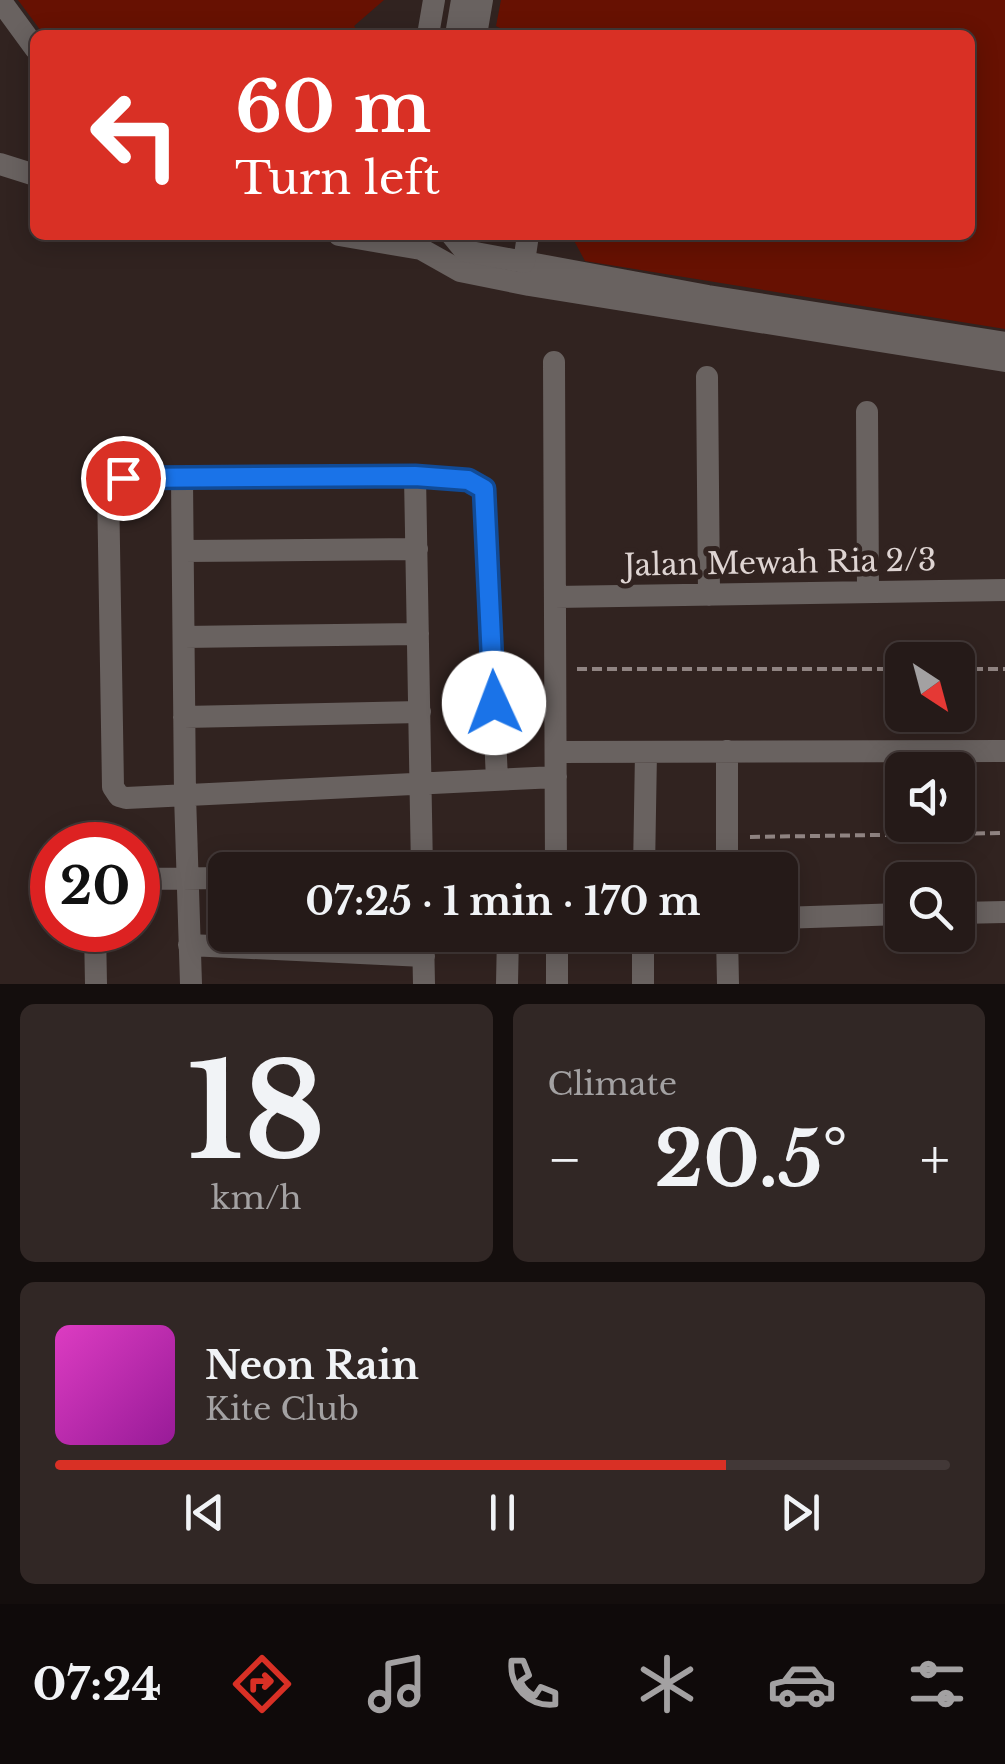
<!DOCTYPE html>
<meta charset="utf-8">
<style>
:root{--surface:#251a18;--page:#312725;--text:#f1f3f6;--muted:#a3a1a2;--line:#423837;--accent:#d93025}
body{margin:0;font-family:"Libre Baskerville",serif;background:var(--page);color:var(--text);height:100vh;display:flex;flex-direction:column;font-size:38px;white-space:nowrap}
*{box-sizing:border-box;margin:0}
p{font-size:32px;color:var(--muted)}
.icon{flex:none;width:55px;height:55px;fill:none;stroke:currentColor;stroke-width:2;stroke-linecap:round;stroke-linejoin:round}
.map{position:relative;height:984px;overflow:hidden}
.panel{display:flex;flex-direction:column;gap:20px;padding:20px;background:#140e0d;flex:1}
.panel>*{flex:none}
.hud{position:absolute;left:30px;top:30px;width:945px;height:210px;border-radius:15px;box-shadow:0 5px 25px #0003,0 0 0 2px var(--line);background:#d93025;color:#fff;overflow:hidden}
.needle{width:65px;rotate:144deg}
.buttons{position:absolute;left:885px;top:642px;display:grid;gap:20px}
.buttons a{display:grid;place-items:center;width:90px;height:90px;border-radius:15px;background:var(--surface);box-shadow:0 5px 25px #0003,0 0 0 2px var(--line);font-size:50px}
.speed{position:absolute;left:30px;top:822px;display:flex;gap:20px;font-size:50px;font-weight:700;text-align:center}
.speed>*{display:grid;place-content:center;width:130px;height:130px;border-radius:50%;background:var(--surface);box-shadow:0 5px 25px #0003,0 0 0 2px var(--line);line-height:1}
.speed .limit{border:15px solid #d22;background:#fff;color:#111}
.pin{position:absolute;display:grid;place-items:center;width:85px;height:85px;color:#fff;margin:-42px;border:5px solid #fff;border-radius:50%;box-shadow:0 2px 10px #0007}
.me{position:absolute;width:110px;margin:-55px;rotate:358deg;stroke-linejoin:round;filter:drop-shadow(0 0 8px #0008)}
.turn{display:flex;align-items:center;gap:35px;height:210px;padding:0 40px;font-size:45px}
.turn .icon{width:130px;height:130px;stroke-width:2.5}
.turn b{display:block;font-size:70px;line-height:85px}
.big{font-size:75px;font-weight:700;line-height:1.1}
.panel .widget{flex:1;display:flex;flex-direction:column;justify-content:center;gap:15px;min-width:0;padding:0 35px;border-radius:15px;background:var(--page)}
.panel .dial{align-items:center;gap:0}
.dial b{font-size:130px;line-height:1}
.song{display:flex;align-items:center;gap:30px}
.cover{width:120px;height:120px;border-radius:15px;background:linear-gradient(135deg,hsl(310 70% 55%),hsl(300 70% 35%))}
.played{height:10px;border-radius:5px;background:linear-gradient(90deg,var(--accent) 75%,var(--line) 75%)}
.keys{display:flex;justify-content:space-around;direction:ltr}
.heat{display:flex;justify-content:space-between;align-items:center;font-size:55px;direction:ltr}
.panel .tiles{flex:1;display:grid;gap:20px;grid-template-columns:1fr 1fr}
.widget:last-child{grid-column:span 2}
.trip{position:absolute;left:208px;top:852px;width:590px;height:100px;border-radius:15px;background:var(--surface);box-shadow:0 5px 25px #0003,0 0 0 2px var(--line);font-weight:700;line-height:100px;text-align:center}
.tabs{display:flex;height:160px;justify-content:space-around;align-items:center;background:#0f0a0a;color:var(--muted)}
.tabs .icon{width:70px;height:70px}
.tabs .on{color:var(--accent)}
.tabs b{font-size:45px;color:var(--text)}
.map>svg:first-child{display:block}
.building{fill:#671102}
.lines{fill:none;stroke-linecap:round;stroke-linejoin:round}
.path{stroke:#908482;stroke-width:4;stroke-dasharray:10 5;stroke-linecap:butt}
.minor{stroke:#696260;stroke-width:22}
.minor-bridge{stroke:#696260;stroke-width:22}
.route-casing{stroke:#114b97;stroke-width:25}
.route{stroke:#1a73e8;stroke-width:18}
.labels{text-anchor:middle;stroke-width:10;stroke-linejoin:round;paint-order:stroke}
.street-label{font-size:30px;fill:#ded4d2;stroke:#312320}
</style>
<div class="map">
<svg width="1005" height="984" viewBox="0 0 1005 984">
<rect width="100%" height="100%" fill="#312320"/>
<!-- building -->
<path class="building" d="M 18,0 L 384,0 L 354,26 L 361,35 L 44,35 Z
M 501,0 L 1005,0 L 1005,329 L 585,261 L 571,235 L 970,235 L 970,35 L 500,35 L 502,29 L 496,26 Z"/>
<g class="lines">
<!-- path -->
<path class="path" d="M 577,669 L 902,669
M 958,669 L 1005,669
M 750,837 L 1005,833"/>
<!-- minor -->
<path class="minor" d="M 0,0 L 35,48
M 428,35 L 434,0
M 456,35 L 462,0
M 476,35 L 482,0
M 0,164 L 35,175
M 339,235 L 421,249 L 460,271 L 529,285 L 1005,361
M 524,262 L 708,296 L 1005,343
M 554,362 L 556,870
M 707,377 L 709,595
M 867,412 L 868,592
M 415,476 L 422,870
M 182,480 L 185,795 L 191,984
M 183,551 L 417,549
M 555,597 L 1005,590
M 184,637 L 418,634
M 184,717 L 420,712
M 727,751 L 727,870
M 556,752 L 1005,751
M 497,780 L 484,489 L 468,480 L 415,476 L 123,478 L 108,485 L 113,787 L 119,796 L 126,798 L 556,777
M 644,870 L 646,752
M 138,879 L 225,878
M 958,913 L 1005,912
M 780,918 L 902,914
M 95,930 L 96,984
M 423,935 L 424,984
M 557,935 L 557,984
M 727,935 L 728,984
M 189,945 L 424,956
M 507,984 L 508,935
M 643,984 L 643,935"/>
<!-- minor-bridge -->
<path class="minor-bridge" d="M 452,235 L 465,251 L 524,262 L 528,235"/>
</g>
<g class="lines">
<defs>
<path id="route" d="M 123,478 L 415,476 L 468,480 L 484,489 L 494,703"/>
</defs>
<!-- route casing -->
<use href="#route" class="route-casing"/>
<!-- route -->
<use href="#route" class="route"/>
</g>
<g class="labels">
<!-- street labels -->
<g class="street-label">
<text transform="translate(780 563) rotate(-1)" y="10">Jalan Mewah Ria 2/3</text>
</g>
</g>
</svg>
<div class="buttons">
<a><svg class="needle" viewBox="-14 -14 28 28"><path d="M0-13l5 13h-10z" fill="#e53935"/><path d="M0 13l5-13h-10z" fill="#a3a1a2"/></svg></a>
<a><svg class="icon" aria-label="sound" viewBox="0 0 24 24"><path d="M4 9h4l5-4v14l-5-4H4zM17 9q2 3 0 6"/></svg></a>
<a><svg class="icon" aria-label="search" viewBox="0 0 24 24"><circle cx="10" cy="10" r="6"/><path d="M15 15l6 6"/></svg></a>
</div>
<div class="speed"><div class="limit">20</div></div>
<div class="pin" style="left:123px;top:478px;background:#d93025"><svg class="icon" aria-label="arrive" viewBox="0 0 24 24"><path d="M6 21V4h12l-3 4 3 4H6"/></svg></div>
<svg class="me" style="left:494px;top:703px" viewBox="-20 -20 40 40"><circle r="19" fill="#fff"/><path d="M0-13L10 11 0 6-10 11z" fill="#1a73e8"/></svg>
<div class="trip">07:25 · 1 min · 170 m</div>
<div class="hud">
<div class="turn"><svg class="icon" aria-label="left" viewBox="0 0 24 24"><path d="M17 20v-9H6M10 6l-5 5 5 5"/></svg><div><b>60 m</b>Turn left</div></div>
</div>
</div>
<section class="panel">
<div class="tiles">
<div class="widget dial"><b>18</b><p>km/h</p></div>
<div class="widget"><p>Climate</p>
<div class="heat"><a>−</a><b class="big">20.5°</b><a>+</a></div>
</div>
<div class="widget">
<div class="song"><i class="cover"></i><div><b>Neon Rain</b><p>Kite Club</p></div></div>
<div class="played"></div>
<div class="keys"><svg class="icon" aria-label="previous" viewBox="0 0 24 24"><path d="M18 5L8 12l10 7zM5 5v14"/></svg><svg class="icon" aria-label="pause" viewBox="0 0 24 24"><path d="M8 5v14M16 5v14"/></svg><svg class="icon" aria-label="next" viewBox="0 0 24 24"><path d="M6 5l10 7-10 7zM19 5v14"/></svg></div>
</div>
</div>
</section>
<nav class="tabs">
<b>07:24</b>
<svg class="icon on" aria-label="directions" viewBox="0 0 24 24"><path d="M12 3l9 9-9 9-9-9zM9 14v-3h6M13 9l2 2-2 2"/></svg>
<svg class="icon" aria-label="music" viewBox="0 0 24 24"><path d="M9 18V5l10-2v13"/><circle cx="6" cy="18" r="3"/><circle cx="16" cy="16" r="3"/></svg>
<svg class="icon" aria-label="phone" viewBox="0 0 24 24"><path d="M5 4h4l2 5-3 2q2 4 5 5l2-3 5 2v4C11 20 4 13 5 4z"/></svg>
<svg class="icon" aria-label="climate" viewBox="0 0 24 24"><path d="M12 3v18M4 7l16 10M4 17L20 7"/></svg>
<svg class="icon" aria-label="car" viewBox="0 0 24 24"><path d="M5 17H2v-5l4-1 3-4h7l3 4 3 1v5h-3M9 17h6M6 11h13"/><circle cx="7" cy="17" r="2"/><circle cx="17" cy="17" r="2"/></svg>
<svg class="icon" aria-label="filters" viewBox="0 0 24 24"><path d="M4 7h16M4 17h16"/><circle cx="9" cy="7" r="2"/><circle cx="15" cy="17" r="2"/></svg>
</nav>
